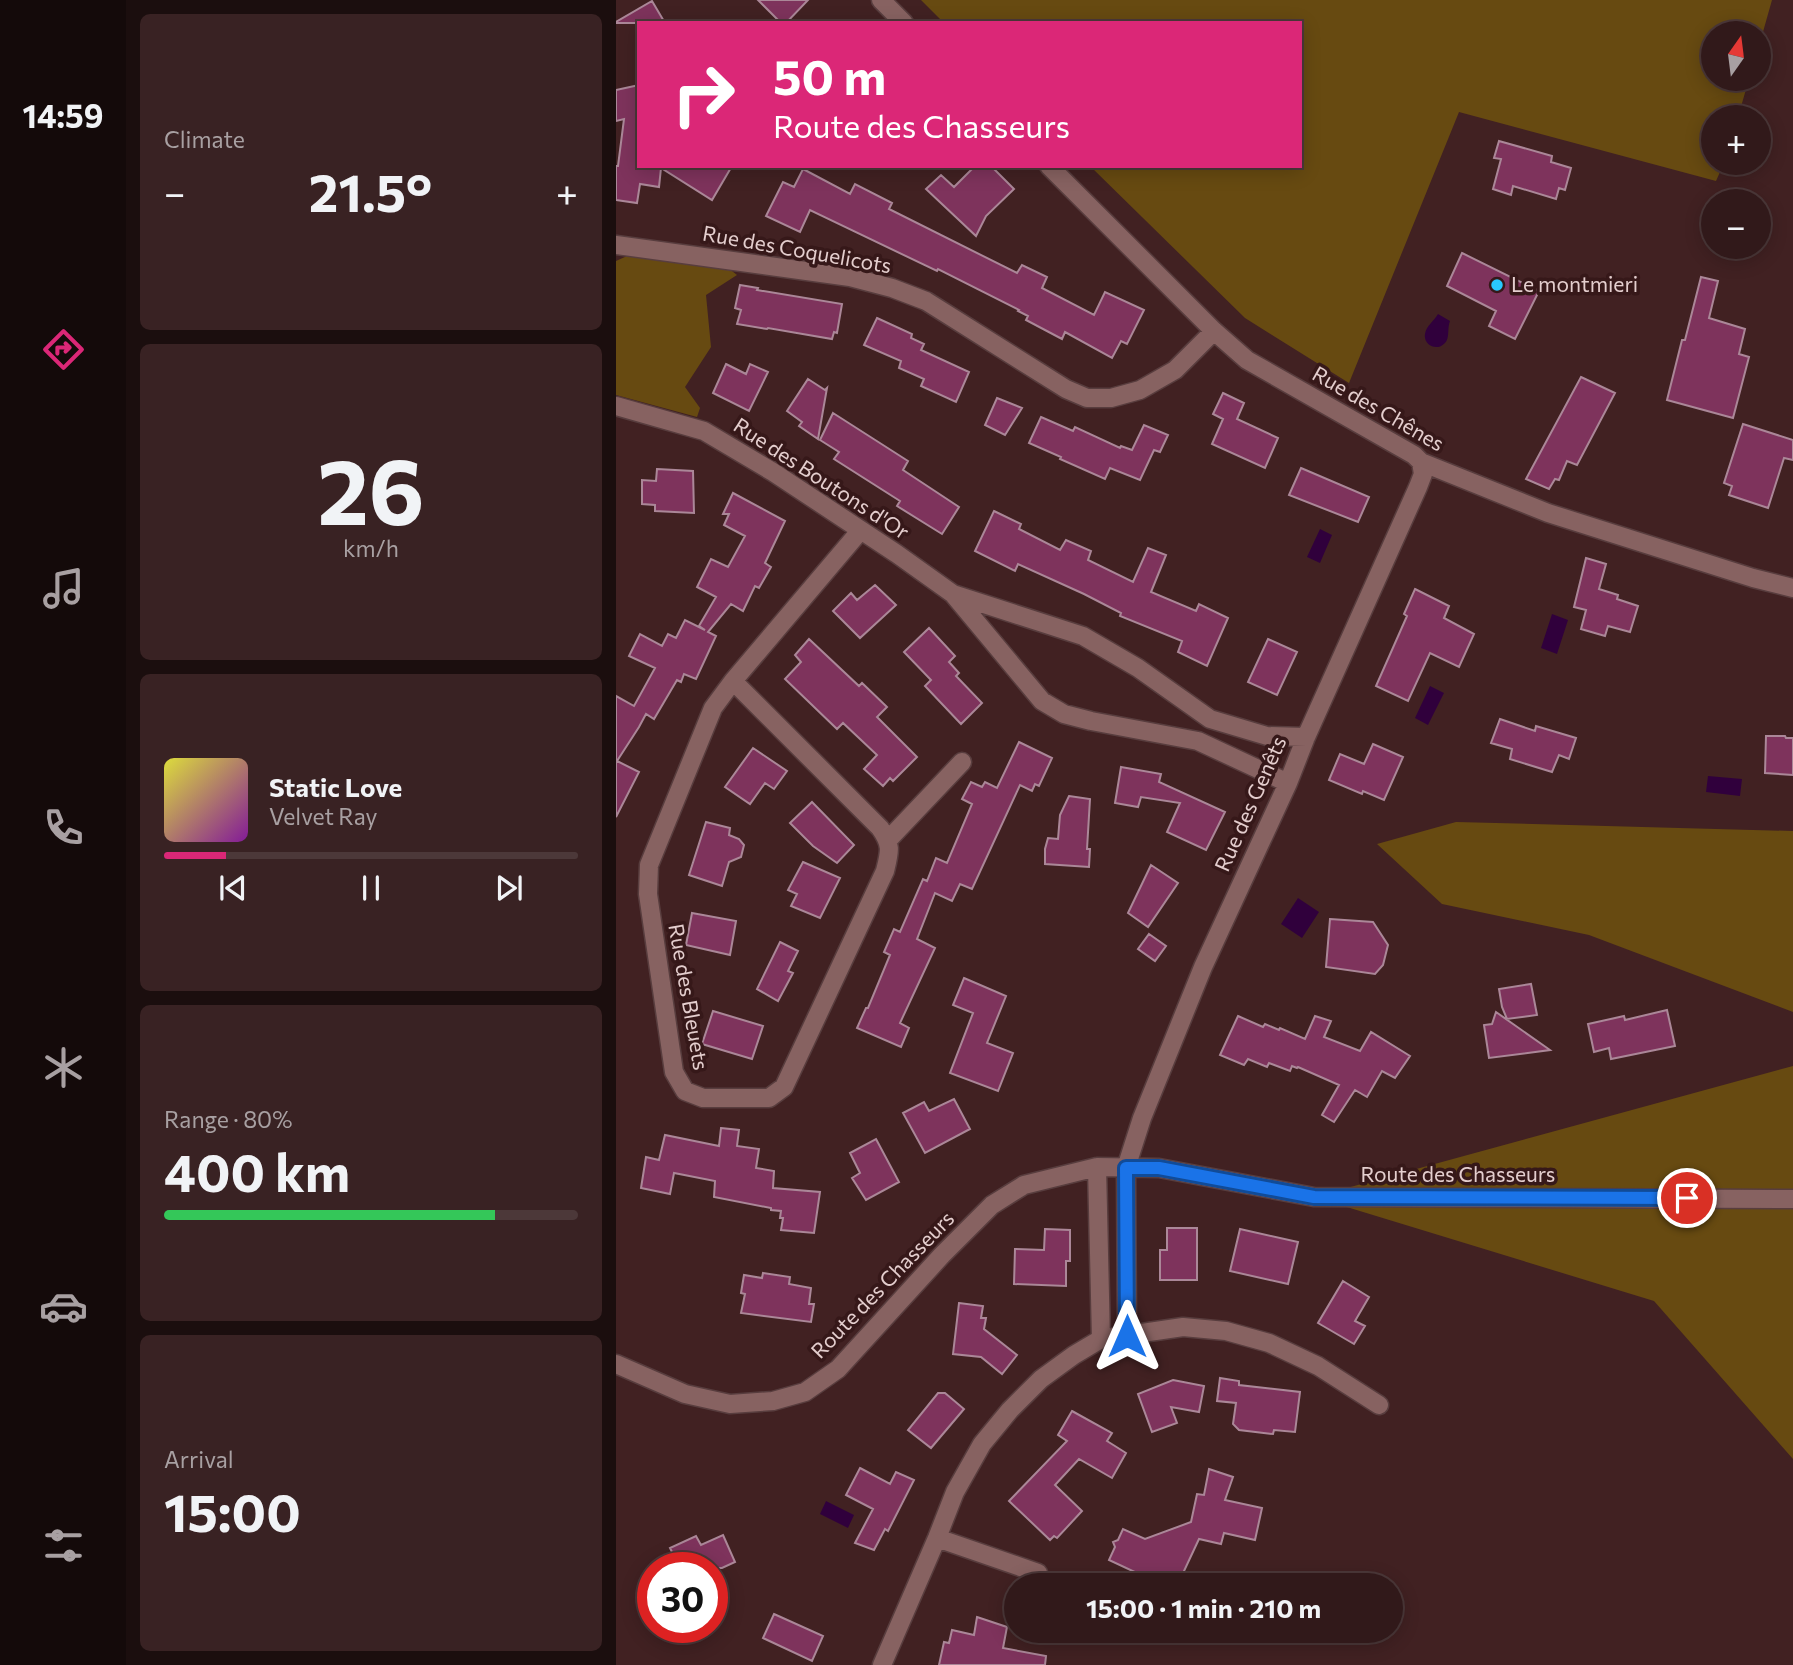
<!DOCTYPE html>
<meta charset="utf-8">
<style>
:root{--surface:#31191a;--page:#392223;--text:#f1f3f6;--muted:#a8a0a2;--line:#4c3839;--accent:#db2777}
body{margin:0;font-family:Commissioner,sans-serif;background:var(--page);color:var(--text);height:100vh;display:flex;flex-direction:column;font-size:26px;white-space:nowrap}
*{box-sizing:border-box;margin:0}
p{font-size:23px;color:var(--muted)}
.icon{flex:none;width:38px;height:38px;fill:none;stroke:currentColor;stroke-width:2;stroke-linecap:round;stroke-linejoin:round}
.map{position:relative;flex:1;overflow:hidden}
.panel{display:flex;flex-direction:column;gap:14px;padding:14px;background:#1b0e0e;width:490px}
.panel>*{flex:none}
.banner{position:absolute;left:21px;top:21px;width:665px;height:147px;border-radius:0px;box-shadow:0 4px 18px #0003,0 0 0 2px var(--line);background:#db2777;color:#fff;overflow:hidden}
.needle{width:46px;rotate:14deg}
.buttons{position:absolute;left:1085px;top:21px;display:grid;gap:14px}
.buttons a{display:grid;place-items:center;width:70px;height:70px;border-radius:50%;background:var(--surface);box-shadow:0 4px 18px #0003,0 0 0 2px var(--line);font-size:35px}
.speed{position:absolute;left:21px;top:1552px;display:flex;gap:14px;font-size:35px;font-weight:700;text-align:center}
.speed>*{display:grid;place-content:center;width:91px;height:91px;border-radius:50%;background:var(--surface);box-shadow:0 4px 18px #0003,0 0 0 2px var(--line);line-height:1}
.speed .limit{border:10px solid #d22;background:#fff;color:#111}
.pin{position:absolute;display:grid;place-items:center;width:60px;height:60px;color:#fff;margin:-30px;border:4px solid #fff;border-radius:50%;box-shadow:0 2px 7px #0007}
.me{position:absolute;width:77px;margin:-38px;rotate:0deg;stroke-linejoin:round;filter:drop-shadow(0 0 5px #0008)}
.turn{display:flex;align-items:center;gap:24px;height:147px;padding:0 21px;font-size:32px}
.turn .icon{width:91px;height:91px;stroke-width:2.5}
.turn b{display:block;font-size:49px;line-height:60px}
.big{font-size:52px;font-weight:700;line-height:1.1}
.panel .tile{flex:1;display:flex;flex-direction:column;justify-content:center;gap:10px;min-width:0;padding:0 24px;border-radius:10px;background:var(--page)}
.panel .dial{align-items:center;gap:0}
.dial b{font-size:91px;line-height:1}
.song{display:flex;align-items:center;gap:21px}
.cover{width:84px;height:84px;border-radius:10px;background:linear-gradient(135deg,hsl(60 70% 55%),hsl(290 70% 35%))}
.played{height:7px;border-radius:4px;background:linear-gradient(90deg,var(--accent) 15%,var(--line) 15%)}
.keys{display:flex;justify-content:space-around;direction:ltr}
.heat{display:flex;justify-content:space-between;align-items:center;font-size:38px;direction:ltr}
.charge{height:10px;border-radius:5px;background:linear-gradient(90deg,#34c759 80%,var(--line) 0)}
.trip{position:absolute;left:388px;top:1573px;width:399px;height:70px;border-radius:35px;background:var(--surface);box-shadow:0 4px 18px #0003,0 0 0 2px var(--line);font-weight:700;line-height:70px;text-align:center}
main{display:flex;flex:1;min-height:0}
.dock{display:flex;flex-direction:column;width:126px;justify-content:space-around;align-items:center;background:#140a0a;color:var(--muted)}
.dock .icon{width:49px;height:49px}
.dock .current{color:var(--accent)}
.dock b{font-size:32px;color:var(--text)}
.map>svg:first-child{display:block}
.green{fill:#674a11}
.water{fill:#30003c}
.building{fill:#7e335c;stroke:#ab8798;stroke-width:2}
.lines{fill:none;stroke-linecap:round;stroke-linejoin:round}
.street-casing{stroke:#583d3e;stroke-width:21}
.street{stroke:#876261;stroke-width:18}
.route-casing{stroke:#114b97;stroke-width:18}
.route{stroke:#1a73e8;stroke-width:12}
.poi-dot{fill:#29c8ff;stroke:#361819;stroke-width:2.5}
.labels{text-anchor:middle;stroke-width:7;stroke-linejoin:round;paint-order:stroke}
.street-label{font-size:21px;fill:#e4cece;stroke:#361819}
.poi-label{font-size:21px;fill:#e4cece;stroke:#361819;text-anchor:start}
</style>
<main>
<nav class="dock">
<b>14:59</b>
<svg class="icon current" aria-label="directions" viewBox="0 0 24 24"><path d="M12 3l9 9-9 9-9-9zM9 14v-3h6M13 9l2 2-2 2"/></svg>
<svg class="icon" aria-label="music" viewBox="0 0 24 24"><path d="M9 18V5l10-2v13"/><circle cx="6" cy="18" r="3"/><circle cx="16" cy="16" r="3"/></svg>
<svg class="icon" aria-label="phone" viewBox="0 0 24 24"><path d="M5 4h4l2 5-3 2q2 4 5 5l2-3 5 2v4C11 20 4 13 5 4z"/></svg>
<svg class="icon" aria-label="climate" viewBox="0 0 24 24"><path d="M12 3v18M4 7l16 10M4 17L20 7"/></svg>
<svg class="icon" aria-label="car" viewBox="0 0 24 24"><path d="M5 17H2v-5l4-1 3-4h7l3 4 3 1v5h-3M9 17h6M6 11h13"/><circle cx="7" cy="17" r="2"/><circle cx="17" cy="17" r="2"/></svg>
<svg class="icon" aria-label="filters" viewBox="0 0 24 24"><path d="M4 7h16M4 17h16"/><circle cx="9" cy="7" r="2"/><circle cx="15" cy="17" r="2"/></svg>
</nav>
<section class="panel">
<div class="tile"><p>Climate</p>
<div class="heat"><a>−</a><b class="big">21.5°</b><a>+</a></div>
</div>
<div class="tile dial"><b>26</b><p>km/h</p></div>
<div class="tile">
<div class="song"><i class="cover"></i><div><b>Static Love</b><p>Velvet Ray</p></div></div>
<div class="played"></div>
<div class="keys"><svg class="icon" aria-label="previous" viewBox="0 0 24 24"><path d="M18 5L8 12l10 7zM5 5v14"/></svg><svg class="icon" aria-label="pause" viewBox="0 0 24 24"><path d="M8 5v14M16 5v14"/></svg><svg class="icon" aria-label="next" viewBox="0 0 24 24"><path d="M6 5l10 7-10 7zM19 5v14"/></svg></div>
</div>
<div class="tile"><p>Range · 80%</p><b class="big">400 km</b><div class="charge"></div></div>
<div class="tile"><p>Arrival</p><b class="big">15:00</b></div>
</section>
<div class="map">
<svg width="1177" height="1665" viewBox="0 0 1177 1665">
<rect width="100%" height="100%" fill="#412122"/>
<!-- green -->
<path class="green" d="M 305,0 L 1156,0 L 1143,46 L 1143,33 L 1097,33 L 1097,79 L 1133,79 L 1122,117 L 1097,117 L 1097,163 L 1108,163 L 1100,181 L 843,112 L 733,383 L 629,318 L 474,166 L 684,166 L 684,23 L 328,23 Z
M 11,256 L 111,267 L 121,275 L 90,295 L 95,347 L 69,387 L 84,408 L 81,417 L 0,395 L 0,261 Z
M 840,822 L 1177,831 L 1177,1012 L 973,935 L 826,904 L 761,844 Z
M 1177,1066 L 1177,1459 L 1038,1301 L 698,1197 Z"/>
<!-- water -->
<path class="water" d="M 822,314 L 834,321 C 831,328 834,338 829,343 C 821,352 807,345 809,334 C 810,326 818,321 822,314 Z
M 704,529 L 716,535 L 704,563 L 691,557 Z
M 936,614 L 952,620 L 941,654 L 925,648 Z
M 814,686 L 828,693 L 812,725 L 799,718 Z
M 1092,776 L 1126,779 L 1124,796 L 1090,792 Z
M 682,898 L 703,912 L 686,938 L 665,924 Z
M 210,1501 L 238,1515 L 232,1528 L 204,1514 Z"/>
<!-- building -->
<path class="building" d="M 142,0 L 192,0 L 170,23 L 165,23 Z
M 36,1 L 49,23 L 0,23 L 0,22 Z
M 23,85 L 23,166 L 116,166 L 96,200 L 45,168 L 43,187 L 24,184 L 21,203 L 0,200 L 0,166 L 2,166 L 8,119 L 0,121 L 0,90 Z
M 883,141 L 936,156 L 935,162 L 955,168 L 949,190 L 943,188 L 940,199 L 897,186 L 895,195 L 877,189 L 885,159 L 878,158 Z
M 359,166 L 375,166 L 398,189 L 370,216 L 360,236 L 310,189 L 325,175 L 338,187 Z
M 187,169 L 234,194 L 239,184 L 276,203 L 273,209 L 401,273 L 406,265 L 431,277 L 426,288 L 478,315 L 489,292 L 528,310 L 511,344 L 505,341 L 496,358 L 449,332 L 446,339 L 410,320 L 412,316 L 402,311 L 403,310 L 322,269 L 321,271 L 194,210 L 184,232 L 150,216 L 167,182 L 178,187 Z
M 846,253 L 923,291 L 899,339 L 873,326 L 880,311 L 831,286 Z
M 1085,277 L 1102,281 L 1093,318 L 1129,329 L 1123,354 L 1133,357 L 1117,418 L 1051,400 L 1066,340 L 1069,340 Z
M 124,285 L 142,288 L 141,290 L 226,304 L 221,333 L 218,332 L 216,339 L 152,328 L 151,329 L 121,324 L 125,310 L 119,308 Z
M 261,318 L 296,334 L 295,338 L 308,344 L 305,350 L 353,372 L 340,402 L 305,386 L 308,379 L 283,368 L 285,361 L 248,345 Z
M 110,364 L 130,374 L 134,364 L 152,372 L 133,411 L 97,393 Z
M 965,377 L 999,393 L 961,465 L 951,461 L 943,480 L 939,479 L 933,489 L 910,479 Z
M 192,379 L 209,390 L 211,388 L 202,439 L 183,426 L 186,422 L 171,411 Z
M 607,393 L 628,403 L 621,419 L 662,438 L 649,468 L 596,444 L 607,419 L 597,414 Z
M 381,398 L 406,408 L 389,435 L 369,425 Z
M 217,413 L 292,461 L 287,470 L 343,507 L 326,534 L 281,506 L 284,501 L 218,459 L 223,452 L 204,440 Z
M 425,417 L 457,431 L 459,427 L 504,448 L 505,446 L 516,450 L 528,425 L 552,435 L 544,452 L 538,450 L 524,480 L 494,468 L 489,479 L 444,459 L 445,457 L 413,443 Z
M 1127,424 L 1177,440 L 1177,460 L 1168,458 L 1152,508 L 1113,495 L 1116,486 L 1108,483 Z
M 685,468 L 753,497 L 742,522 L 673,495 Z
M 41,469 L 77,471 L 78,513 L 39,511 L 39,505 L 26,504 L 26,480 L 40,481 Z
M 117,493 L 169,521 L 149,563 L 155,567 L 143,588 L 139,586 L 127,611 L 115,604 L 92,632 L 100,636 L 80,679 L 68,674 L 65,682 L 61,680 L 38,719 L 30,714 L 23,727 L 1,761 L 23,772 L 0,817 L 0,696 L 18,706 L 39,668 L 13,656 L 24,634 L 46,646 L 52,634 L 60,638 L 69,620 L 89,630 L 83,626 L 100,597 L 81,587 L 95,559 L 112,567 L 129,536 L 108,525 L 113,514 L 107,514 Z
M 378,511 L 405,524 L 403,529 L 444,550 L 450,540 L 475,551 L 472,560 L 517,582 L 532,548 L 550,555 L 535,592 L 580,611 L 583,604 L 612,618 L 591,666 L 562,652 L 566,641 L 504,616 L 505,613 L 468,594 L 402,564 L 399,571 L 359,551 Z
M 970,558 L 990,564 L 983,589 L 1002,595 L 1001,599 L 1022,606 L 1014,632 L 992,626 L 989,636 L 965,629 L 970,610 L 958,607 Z
M 259,585 L 280,605 L 244,638 L 217,611 L 235,593 L 241,600 Z
M 799,589 L 833,606 L 828,618 L 858,634 L 843,667 L 814,653 L 792,701 L 760,686 L 791,616 L 788,614 Z
M 313,628 L 339,656 L 333,662 L 343,673 L 340,676 L 366,703 L 345,724 L 309,686 L 315,680 L 288,652 Z
M 193,639 L 243,686 L 246,683 L 271,707 L 261,717 L 301,757 L 277,781 L 274,778 L 267,786 L 248,769 L 261,755 L 227,723 L 221,729 L 169,679 L 185,662 L 179,655 Z
M 652,639 L 681,652 L 661,695 L 632,682 Z
M 884,719 L 919,731 L 920,726 L 960,738 L 953,759 L 943,755 L 936,772 L 894,759 L 896,749 L 875,743 Z
M 1150,736 L 1169,736 L 1170,738 L 1177,738 L 1177,775 L 1149,773 Z
M 403,742 L 436,758 L 423,786 L 419,784 L 416,791 L 404,785 L 356,889 L 344,884 L 336,901 L 319,893 L 301,939 L 319,948 L 284,1023 L 293,1028 L 285,1047 L 241,1028 L 250,1008 L 252,1008 L 274,955 L 268,952 L 278,929 L 284,932 L 307,879 L 311,881 L 320,858 L 331,863 L 356,804 L 346,799 L 355,782 L 366,787 L 369,782 L 381,788 Z
M 757,744 L 787,757 L 768,800 L 747,791 L 746,794 L 713,780 L 724,754 L 748,764 Z
M 137,748 L 171,771 L 158,789 L 149,783 L 134,804 L 109,787 Z
M 505,767 L 545,774 L 543,782 L 609,812 L 590,850 L 551,832 L 564,803 L 525,797 L 522,807 L 499,803 Z
M 453,796 L 474,799 L 471,849 L 474,849 L 473,867 L 429,864 L 429,849 L 432,838 L 442,839 L 444,815 Z
M 196,802 L 238,845 L 221,863 L 197,846 L 174,823 Z
M 90,822 L 114,828 L 113,835 L 123,839 L 128,845 L 125,857 L 113,862 L 106,886 L 73,875 Z
M 187,862 L 224,878 L 204,918 L 175,906 L 181,894 L 172,890 Z
M 535,865 L 562,883 L 532,927 L 512,913 Z
M 76,913 L 120,921 L 114,955 L 70,945 Z
M 714,919 L 757,922 L 772,945 L 767,965 L 759,974 L 710,967 Z
M 533,934 L 550,946 L 539,961 L 522,949 Z
M 164,942 L 182,951 L 172,971 L 177,973 L 162,1001 L 141,989 Z
M 348,978 L 390,996 L 371,1043 L 397,1053 L 382,1091 L 334,1073 L 357,1013 L 337,1005 Z
M 915,984 L 921,1015 L 891,1019 L 886,1007 L 883,989 Z
M 1051,1010 L 1059,1046 L 995,1059 L 993,1048 L 978,1052 L 972,1024 L 1008,1016 L 1009,1020 Z
M 97,1011 L 147,1026 L 136,1059 L 86,1044 Z
M 880,1012 L 934,1050 L 873,1058 L 868,1025 L 876,1024 Z
M 622,1016 L 647,1027 L 649,1024 L 663,1030 L 664,1028 L 689,1039 L 699,1016 L 715,1021 L 708,1037 L 744,1051 L 755,1032 L 794,1056 L 779,1078 L 766,1071 L 751,1097 L 739,1090 L 718,1122 L 706,1115 L 723,1085 L 682,1067 L 681,1068 L 676,1066 L 674,1071 L 653,1063 L 651,1067 L 632,1059 L 628,1065 L 604,1055 Z
M 338,1099 L 354,1129 L 309,1153 L 287,1113 L 308,1102 L 313,1111 Z
M 105,1128 L 123,1130 L 121,1146 L 143,1149 L 140,1168 L 158,1171 L 157,1188 L 204,1192 L 198,1233 L 165,1230 L 167,1218 L 164,1218 L 165,1211 L 155,1210 L 155,1208 L 98,1197 L 99,1181 L 58,1173 L 54,1194 L 25,1188 L 30,1157 L 43,1160 L 49,1135 L 103,1146 Z
M 260,1139 L 283,1182 L 250,1200 L 236,1178 L 244,1173 L 234,1153 Z
M 551,1228 L 581,1228 L 581,1280 L 544,1280 L 544,1250 L 551,1250 Z
M 429,1229 L 454,1230 L 454,1261 L 450,1261 L 450,1286 L 398,1284 L 399,1249 L 428,1250 Z
M 624,1229 L 682,1242 L 672,1284 L 614,1271 Z
M 147,1273 L 174,1277 L 173,1284 L 195,1288 L 193,1304 L 198,1304 L 195,1322 L 125,1313 L 129,1294 L 125,1293 L 128,1275 L 146,1278 Z
M 727,1281 L 753,1297 L 739,1321 L 749,1326 L 738,1344 L 702,1323 Z
M 343,1303 L 367,1306 L 365,1318 L 370,1318 L 368,1329 L 401,1355 L 386,1374 L 365,1357 L 337,1354 Z
M 604,1378 L 623,1381 L 623,1385 L 684,1392 L 679,1432 L 658,1430 L 657,1434 L 623,1430 L 617,1424 L 620,1403 L 601,1401 Z
M 557,1380 L 588,1386 L 583,1412 L 555,1407 L 561,1423 L 536,1432 L 522,1394 Z
M 322,1393 L 329,1393 L 348,1409 L 315,1448 L 292,1430 Z
M 456,1411 L 496,1433 L 491,1441 L 510,1453 L 496,1478 L 463,1459 L 439,1485 L 466,1511 L 441,1538 L 438,1536 L 434,1540 L 393,1501 L 451,1441 L 442,1435 Z
M 244,1468 L 274,1484 L 280,1472 L 298,1480 L 272,1531 L 269,1529 L 258,1550 L 239,1543 L 257,1509 L 230,1495 Z
M 593,1469 L 617,1477 L 609,1500 L 646,1508 L 639,1540 L 608,1533 L 605,1544 L 583,1539 L 561,1586 L 515,1586 L 521,1573 L 493,1560 L 499,1547 L 497,1542 L 502,1540 L 507,1529 L 529,1539 L 575,1522 L 581,1494 L 588,1495 Z
M 107,1535 L 119,1562 L 106,1568 L 64,1568 L 54,1548 L 80,1536 L 85,1545 Z
M 158,1614 L 207,1636 L 196,1661 L 147,1638 Z
M 361,1617 L 391,1627 L 387,1648 L 430,1656 L 429,1665 L 323,1665 L 328,1642 L 333,1643 L 336,1630 L 358,1635 Z"/>
<g class="lines">
<defs>
<path id="street" d="M 265,0 L 288,23
M 433,166 L 598,331 L 631,360 L 798,455 L 805,462 L 932,513 L 1137,578 L 1177,588
M 0,245 L 234,277 L 276,288 L 310,301 L 450,389 L 471,398 L 495,398 L 524,390 L 559,370 L 598,331
M 0,406 L 88,431 L 157,472 L 281,554 L 337,594 L 426,701 L 448,714 L 475,721 L 582,741 L 672,783
M 337,594 L 467,636 L 522,668 L 594,719 L 651,736 L 690,737
M 117,681 L 264,828 C 276,845 274,851 269,871 L 168,1087 L 153,1098 L 87,1098 L 69,1091 L 58,1072 L 32,894 L 33,865 L 97,708 L 117,681 L 244,531
M 272,840 L 346,762
M 481,1167 L 485,1339
M 511,1336 L 510,1168 L 526,1118 L 587,967 L 672,783 L 690,737 L 802,487 L 807,474 L 805,462
M 0,1364 L 69,1394 L 114,1404 L 157,1401 L 189,1392 L 222,1369 L 326,1255 L 376,1205 L 408,1185 L 481,1167 L 543,1168 L 698,1197 L 1177,1199
M 321,1538 L 422,1573
M 266,1665 L 321,1538 L 339,1492 L 366,1444 L 394,1410 L 425,1379 L 458,1355 L 485,1339 L 567,1327 L 610,1331 L 653,1343 L 702,1366 L 763,1405"/>
</defs>
<!-- street casing -->
<use href="#street" class="street-casing"/>
<!-- street -->
<use href="#street" class="street"/>
</g>
<g class="lines">
<defs>
<path id="route" d="M 511,1336 L 510,1168 L 543,1168 L 698,1197 L 1071,1198"/>
</defs>
<!-- route casing -->
<use href="#route" class="route-casing"/>
<!-- route -->
<use href="#route" class="route"/>
</g>
<!-- markers -->
<circle class="poi-dot" cx="881" cy="285" r="7"/>
<g class="labels">
<!-- street labels -->
<g class="street-label">
<text transform="translate(181 250) rotate(10)" y="7">Rue des Coquelicots</text>
<text transform="translate(762 409) rotate(30)" y="7">Rue des Chênes</text>
<text transform="translate(205 479) rotate(33)" y="7">Rue des Boutons d'Or</text>
<text transform="translate(635 804) rotate(-66)" y="7">Rue des Genêts</text>
<text transform="translate(72 997) rotate(80)" y="7">Rue des Bleuets</text>
<text x="842" y="1182">Route des Chasseurs</text>
<text transform="translate(267 1285) rotate(-46)" y="7">Route des Chasseurs</text>
</g>
<!-- poi labels -->
<g class="poi-label">
<text x="895" y="292">Le montmieri</text>
</g>
</g>
</svg>
<div class="buttons">
<a><svg class="needle" viewBox="-14 -14 28 28"><path d="M0-13l5 13h-10z" fill="#e53935"/><path d="M0 13l5-13h-10z" fill="#a8a0a2"/></svg></a>
<a>+</a>
<a>−</a>
</div>
<div class="speed"><div class="limit">30</div></div>
<div class="pin" style="left:1071px;top:1198px;background:#d93025"><svg class="icon" aria-label="arrive" viewBox="0 0 24 24"><path d="M6 21V4h12l-3 4 3 4H6"/></svg></div>
<svg class="me" style="left:511px;top:1336px" viewBox="-20 -20 40 40"><path d="M0-17L14 15 0 8-14 15z" fill="#1a73e8" stroke="#fff" stroke-width="4"/></svg>
<div class="trip">15:00 · 1 min · 210 m</div>
<div class="banner">
<div class="turn"><svg class="icon" aria-label="right" viewBox="0 0 24 24"><path d="M7 20v-9h11M14 6l5 5-5 5"/></svg><div><b>50 m</b>Route des Chasseurs</div></div>
</div>
</div>
</main>
